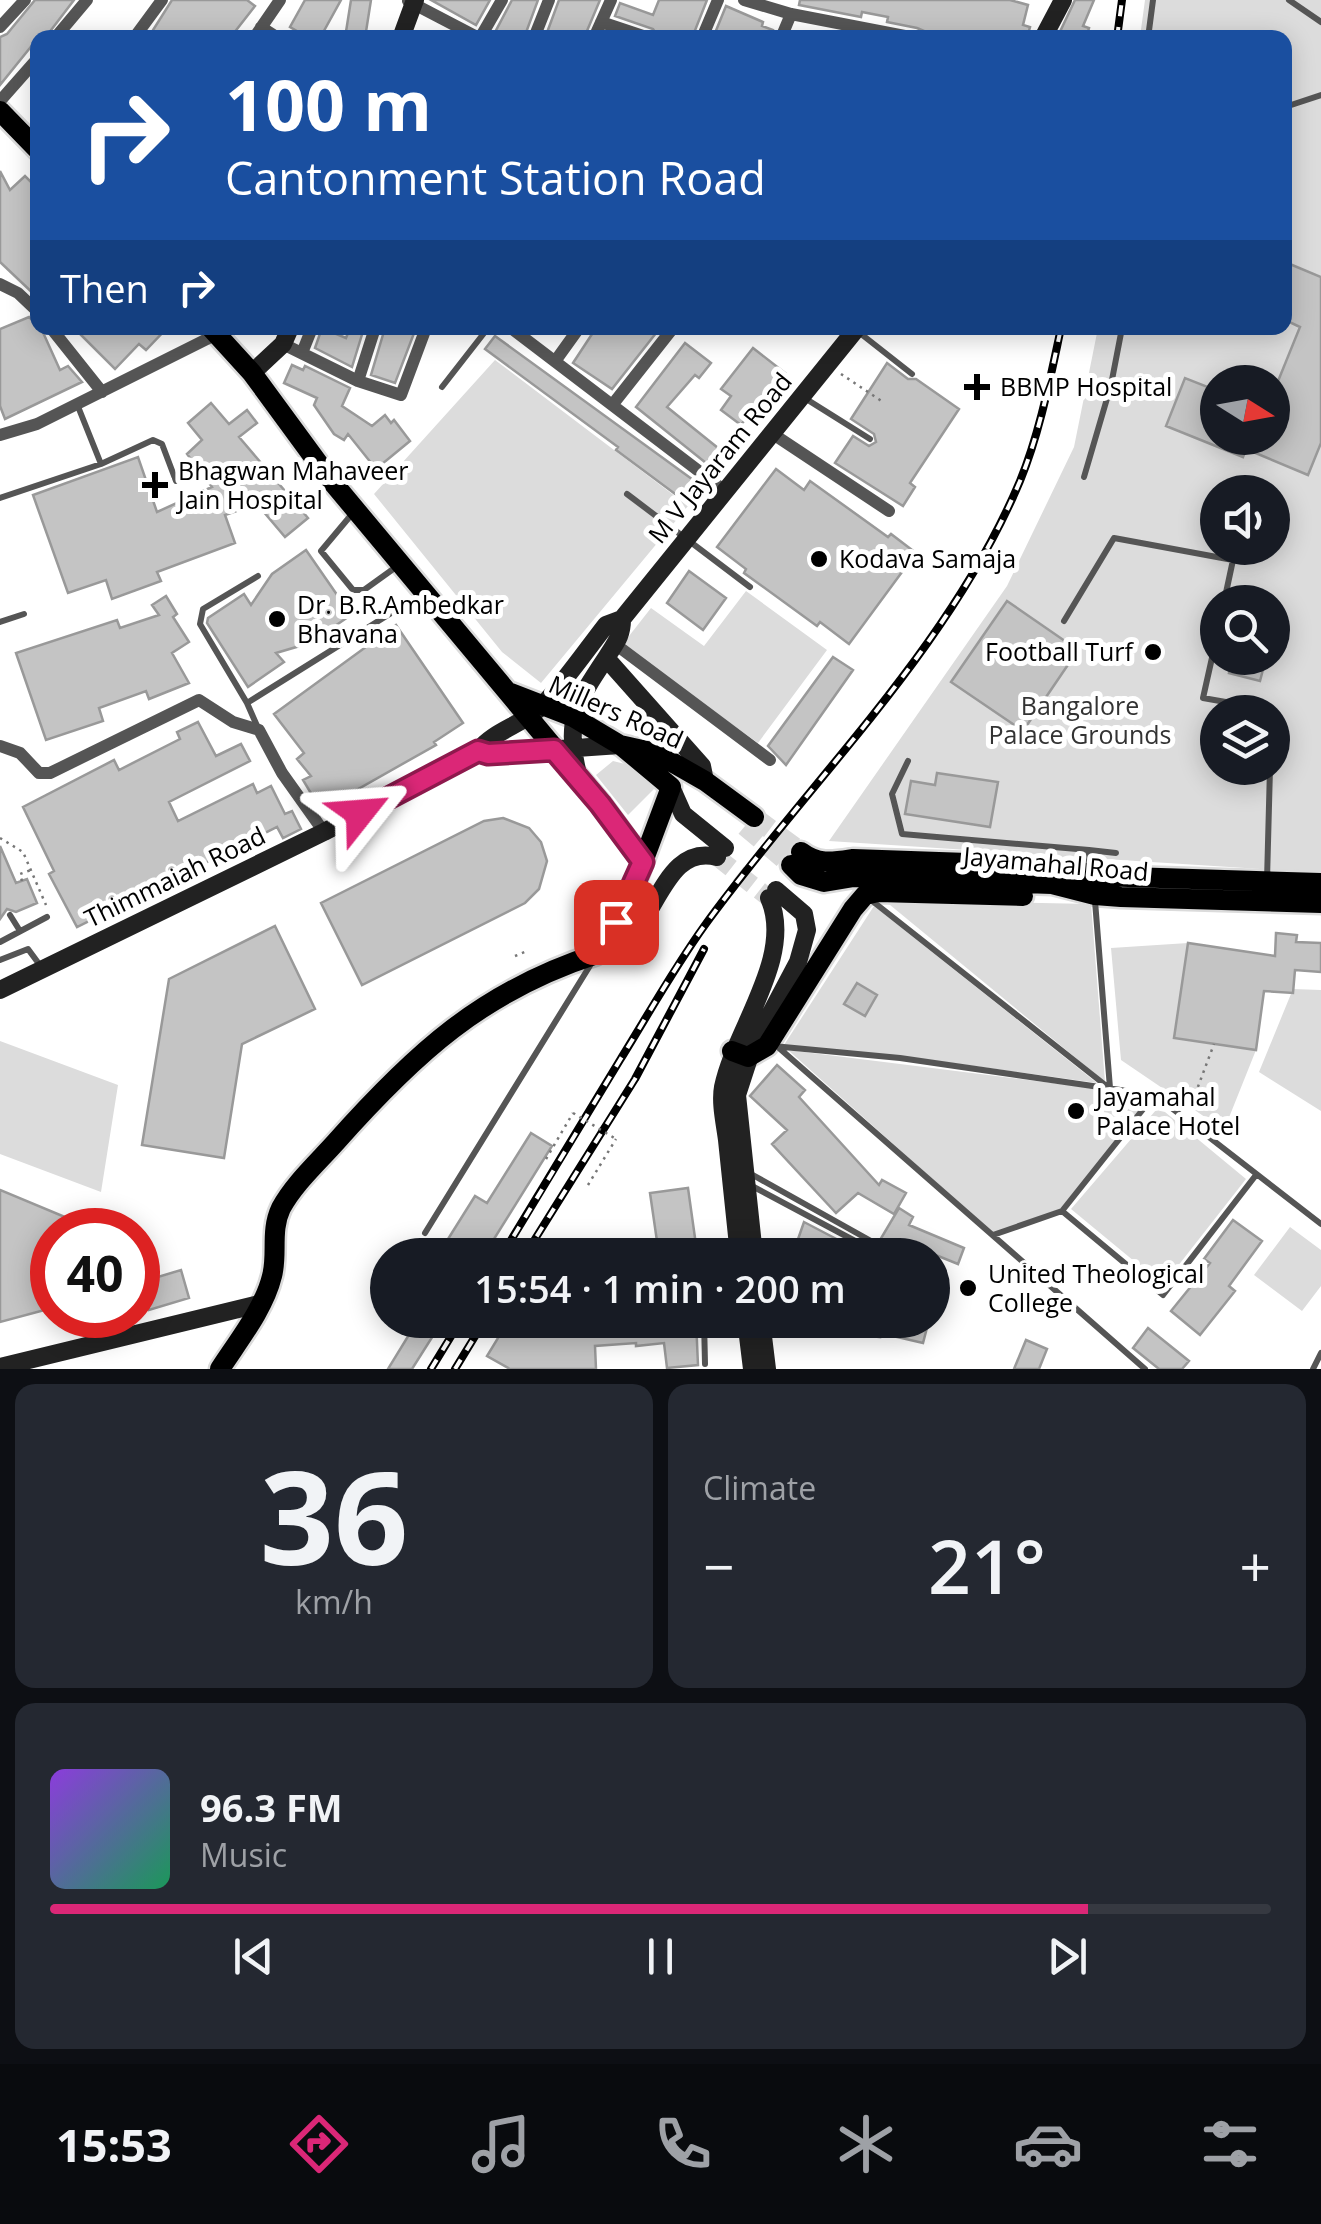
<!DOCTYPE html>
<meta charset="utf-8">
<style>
:root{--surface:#171b24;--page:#242831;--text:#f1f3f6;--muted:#9ea1a6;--line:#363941;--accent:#db2777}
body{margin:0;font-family:"Open Sans",sans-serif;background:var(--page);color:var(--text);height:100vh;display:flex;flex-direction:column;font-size:38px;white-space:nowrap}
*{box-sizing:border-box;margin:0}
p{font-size:32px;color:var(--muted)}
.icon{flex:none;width:55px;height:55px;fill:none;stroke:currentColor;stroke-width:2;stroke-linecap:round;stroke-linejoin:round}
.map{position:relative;height:1369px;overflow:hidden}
.sheet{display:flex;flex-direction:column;gap:15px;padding:15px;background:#0d0f14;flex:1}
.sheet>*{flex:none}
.banner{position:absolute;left:30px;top:30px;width:1262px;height:305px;border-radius:20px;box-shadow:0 5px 25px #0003;background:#1a4fa0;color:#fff;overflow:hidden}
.needle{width:65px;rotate:101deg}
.fabs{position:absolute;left:1200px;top:365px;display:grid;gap:20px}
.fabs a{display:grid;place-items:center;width:90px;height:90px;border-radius:50%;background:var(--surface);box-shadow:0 5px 25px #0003;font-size:50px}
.speed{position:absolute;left:30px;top:1208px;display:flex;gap:20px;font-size:50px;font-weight:700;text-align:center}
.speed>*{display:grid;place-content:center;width:130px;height:130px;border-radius:50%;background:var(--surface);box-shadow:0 5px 25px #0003;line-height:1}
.speed .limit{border:15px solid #d22;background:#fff;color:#111}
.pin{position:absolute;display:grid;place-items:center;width:85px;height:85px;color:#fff;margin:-42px;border-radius:20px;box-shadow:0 5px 15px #0006}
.me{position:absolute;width:110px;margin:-55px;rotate:62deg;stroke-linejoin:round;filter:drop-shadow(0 0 8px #0008)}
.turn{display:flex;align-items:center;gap:35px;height:210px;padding:0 30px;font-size:45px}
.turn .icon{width:130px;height:130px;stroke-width:2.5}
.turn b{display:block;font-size:70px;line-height:85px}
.then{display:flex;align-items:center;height:95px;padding:0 30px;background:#0003;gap:20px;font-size:38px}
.big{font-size:75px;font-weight:600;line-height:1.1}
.sheet .card{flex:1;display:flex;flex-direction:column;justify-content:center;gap:15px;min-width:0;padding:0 35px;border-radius:20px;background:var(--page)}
.sheet .dial{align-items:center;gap:0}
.dial b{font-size:130px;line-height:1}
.song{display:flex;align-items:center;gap:30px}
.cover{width:120px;height:120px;border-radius:15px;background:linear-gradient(135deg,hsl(270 70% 55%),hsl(150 70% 35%))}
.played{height:10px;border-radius:5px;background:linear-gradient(90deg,var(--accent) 85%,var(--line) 85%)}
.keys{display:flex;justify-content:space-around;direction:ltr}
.heat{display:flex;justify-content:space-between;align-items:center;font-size:55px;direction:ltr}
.sheet .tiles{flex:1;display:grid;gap:15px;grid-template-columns:1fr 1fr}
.card:last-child{grid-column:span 2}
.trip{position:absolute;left:370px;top:1238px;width:580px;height:100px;border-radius:50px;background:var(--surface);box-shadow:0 5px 25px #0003;font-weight:600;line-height:100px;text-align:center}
.tab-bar{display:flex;height:160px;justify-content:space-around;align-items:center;background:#090b0e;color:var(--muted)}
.tab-bar .icon{width:70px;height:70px}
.tab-bar .selected{color:var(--accent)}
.tab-bar b{font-size:45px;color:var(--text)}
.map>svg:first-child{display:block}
.green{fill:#dcdcdc;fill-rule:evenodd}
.building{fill:#c4c4c4;stroke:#999;stroke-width:2.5}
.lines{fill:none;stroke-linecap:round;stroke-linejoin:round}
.secondary-tunnel{stroke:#d9d9d9;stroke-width:18;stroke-dasharray:18 9;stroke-linecap:butt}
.primary-tunnel{stroke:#d9d9d9;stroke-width:20;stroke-dasharray:20 10;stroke-linecap:butt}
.primary-casing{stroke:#dbdbdb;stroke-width:25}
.path{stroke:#777;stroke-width:2.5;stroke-dasharray:2.5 5;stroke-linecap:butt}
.lane{stroke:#555;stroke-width:6}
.street{stroke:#555;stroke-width:12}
.secondary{stroke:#222;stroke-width:18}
.primary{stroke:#000;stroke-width:20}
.rail-casing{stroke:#000;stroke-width:8}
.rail{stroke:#fff;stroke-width:4;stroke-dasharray:11;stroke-linecap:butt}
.path-bridge{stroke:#777;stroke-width:2.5;stroke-dasharray:2.5 5;stroke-linecap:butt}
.route-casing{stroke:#8e194d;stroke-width:25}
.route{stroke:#db2777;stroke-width:18}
.poi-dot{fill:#000;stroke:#fff;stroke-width:4}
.labels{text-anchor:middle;stroke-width:10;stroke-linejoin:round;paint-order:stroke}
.poi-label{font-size:25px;fill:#000;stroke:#fff;text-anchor:start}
.street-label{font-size:25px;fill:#000;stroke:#fff}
.park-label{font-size:25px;fill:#333;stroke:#fff}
</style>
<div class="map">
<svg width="1321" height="1369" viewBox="0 0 1321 1369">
<rect width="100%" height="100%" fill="#fff"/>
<!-- green -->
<path class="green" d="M 1145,0 L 1321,0 L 1321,873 L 829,841 L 1007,586 L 1074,447 L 1098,328 L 1285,328 L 1285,38 L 1140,37 ZM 1218,382 L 1272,382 L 1272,438 L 1218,438 ZM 1218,492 L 1272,492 L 1272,548 L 1218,548 ZM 1218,602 L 1272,602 L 1272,658 L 1218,658 ZM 1218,712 L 1272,712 L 1272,768 L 1218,768 Z
M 495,360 L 688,506 L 541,683 L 502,652 L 374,494 Z
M 746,591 L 827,650 L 758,743 L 622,645 L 651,608 L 704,646 Z
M 613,761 L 645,769 L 656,787 L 628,815 L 596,775 Z
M 884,900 L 1091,904 L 1105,1082 Z
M 874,906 L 1097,1083 L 901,1056 L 784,1045 Z
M 1188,943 L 1174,1038 L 1256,1050 L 1224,1130 L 1121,1060 L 1111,948 Z
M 1293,989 L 1321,990 L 1321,1111 L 1259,1072 Z
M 0,1041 L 118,1085 L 101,1192 L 0,1154 Z
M 788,1050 L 1140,1094 L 1151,1098 L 1060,1209 L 993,1233 Z
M 1156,1110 L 1165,1112 L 1246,1179 L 1163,1285 L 1071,1209 Z
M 1290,1227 L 1321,1250 L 1321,1286 L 1302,1311 L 1254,1275 Z"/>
<!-- building -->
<path class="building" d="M 35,0 L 74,0 L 45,38 L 38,38 L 0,85 L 0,37 L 7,34 Z
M 172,0 L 247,0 L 255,6 L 230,38 L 148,38 Z
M 305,0 L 341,0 L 320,38 L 309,38 L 290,27 Z
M 351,0 L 371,0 L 365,38 L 345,38 Z
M 431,0 L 490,0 L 476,25 Z
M 512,0 L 538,0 L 524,38 L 492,38 Z
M 559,0 L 600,0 L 584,38 L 545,38 Z
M 659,0 L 707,0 L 692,38 L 659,38 L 653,29 L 615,16 L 620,3 L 653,15 Z
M 800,0 L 1010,0 L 1028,5 L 1023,25 L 1030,27 L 1027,38 L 959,35 L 952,38 L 939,34 L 938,37 L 917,28 L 887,22 L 888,17 L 862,12 L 861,17 L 799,5 Z
M 1075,0 L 1094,0 L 1083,26 L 1089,28 L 1086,38 L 1057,38 Z
M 726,6 L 763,22 L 762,26 L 773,30 L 771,38 L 713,38 Z
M 0,171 L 10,190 L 25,176 L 38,189 L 38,298 L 0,262 Z
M 1285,262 L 1321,277 L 1321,443 L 1308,475 L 1246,449 L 1243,457 L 1166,426 L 1185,378 L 1218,391 L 1218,438 L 1272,438 L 1272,396 L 1300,327 L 1285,320 Z
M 29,317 L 41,328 L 60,370 L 68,366 L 82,382 L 5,419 L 0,406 L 0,329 Z
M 74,328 L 167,328 L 146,350 L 139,344 L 115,369 Z
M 322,328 L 346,338 L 350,328 L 364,328 L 352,367 L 315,348 Z
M 385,328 L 416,328 L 395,383 L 371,375 Z
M 596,328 L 660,328 L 612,389 L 573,363 Z
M 495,336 L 707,490 L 694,508 L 616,450 L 618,447 L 485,349 Z
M 685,343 L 711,363 L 699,378 L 695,375 L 667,407 L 723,452 L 711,467 L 636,407 Z
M 753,348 L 785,373 L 773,389 L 770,386 L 741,425 L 721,410 L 731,396 L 721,389 Z
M 887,363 L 908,379 L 916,379 L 959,409 L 910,483 L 915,487 L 903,506 L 835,463 L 853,436 L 869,446 L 876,442 L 874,434 L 851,419 Z
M 292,365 L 303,370 L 305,366 L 350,388 L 342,406 L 372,426 L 385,415 L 391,423 L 394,420 L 410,441 L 376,469 L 348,434 L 344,440 L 334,434 L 314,405 L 317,398 L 284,383 Z
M 211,403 L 229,424 L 247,410 L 257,423 L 239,437 L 308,518 L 285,537 L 257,504 L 225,515 L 235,543 L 157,572 L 161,581 L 112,599 L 106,580 L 68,593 L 33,495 L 138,457 L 157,512 L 212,487 L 187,454 L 202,440 L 188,423 Z
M 776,469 L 804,490 L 810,481 L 888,537 L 891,534 L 916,553 L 849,644 L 820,622 L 817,626 L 744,573 L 746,569 L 717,547 Z
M 306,550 L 351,615 L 310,643 L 276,653 L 284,662 L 248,687 L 207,623 L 208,618 L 244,594 L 251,605 L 272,574 Z
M 689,571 L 726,598 L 703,630 L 667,603 Z
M 166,596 L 177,614 L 173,617 L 189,642 L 172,653 L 189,683 L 149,699 L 146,691 L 99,708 L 103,721 L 46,740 L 16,653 L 117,620 L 120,628 L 159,615 L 152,605 Z
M 1007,601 L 1078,650 L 1023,731 L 951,682 Z
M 396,625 L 463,723 L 434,742 L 436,745 L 321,810 L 303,780 L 311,776 L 297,759 L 304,753 L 274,714 Z
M 833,657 L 853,670 L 786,765 L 768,746 Z
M 1233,658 L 1266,658 L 1260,681 L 1229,673 Z
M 198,722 L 216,756 L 241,744 L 250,761 L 169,802 L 178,821 L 253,784 L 257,793 L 271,786 L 285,814 L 292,811 L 301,829 L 283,838 L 277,827 L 77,927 L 49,874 L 54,871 L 23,807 L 114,760 L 119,770 L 180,739 L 177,732 Z
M 937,773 L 998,782 L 990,827 L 905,814 L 911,781 L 935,785 Z
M 503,818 L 529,828 L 541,842 L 547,861 L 539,889 L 525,903 L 362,985 L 321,903 L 484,821 Z
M 0,846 L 16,883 L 27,879 L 37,903 L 16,912 L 7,909 L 0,919 Z
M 275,926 L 315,1009 L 242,1044 L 224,1158 L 142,1145 L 169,979 Z
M 1276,933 L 1297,935 L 1296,942 L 1321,943 L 1321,972 L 1295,970 L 1293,993 L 1264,991 L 1256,1050 L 1174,1038 L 1188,943 L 1275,956 Z
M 857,983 L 877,995 L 865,1016 L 844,1004 Z
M 777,1065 L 805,1090 L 799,1097 L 879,1185 L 882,1180 L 906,1193 L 894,1214 L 858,1193 L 836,1213 L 772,1144 L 787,1130 L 750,1096 Z
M 531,1133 L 552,1146 L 484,1255 L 438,1255 L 475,1196 L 487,1203 Z
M 688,1188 L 697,1252 L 659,1255 L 650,1193 Z
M 0,1190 L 96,1230 L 52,1230 L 52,1308 L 0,1322 Z
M 899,1208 L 913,1217 L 909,1225 L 964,1248 L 958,1264 L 916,1247 L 916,1255 L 877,1255 L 877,1245 Z
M 1233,1220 L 1262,1241 L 1229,1286 L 1235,1291 L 1200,1335 L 1171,1311 L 1210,1263 L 1204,1259 Z
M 804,1222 L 867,1255 L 831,1255 L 797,1242 Z
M 181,1270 L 189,1298 L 149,1310 L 141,1282 Z
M 418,1320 L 443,1320 L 412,1369 L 388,1369 Z
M 509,1320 L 547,1320 L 557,1326 L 613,1327 L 634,1324 L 634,1320 L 696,1320 L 698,1365 L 667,1368 L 664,1343 L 636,1346 L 636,1343 L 595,1346 L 596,1369 L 510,1369 L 487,1356 Z
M 852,1320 L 929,1320 L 923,1343 L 880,1333 L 880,1337 L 851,1334 Z
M 1148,1328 L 1189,1361 L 1182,1369 L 1159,1369 L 1133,1348 Z
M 1026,1340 L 1047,1349 L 1039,1369 L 1014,1369 Z"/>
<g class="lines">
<!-- secondary-tunnel -->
<path class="secondary-tunnel" d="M 717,857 L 769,898"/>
<!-- primary-tunnel -->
<path class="primary-tunnel" d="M 754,817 L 801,852
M 745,826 L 791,865"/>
<defs>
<path id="primary" d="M 0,111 L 38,150
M 211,328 L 252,373 L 329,478 L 601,804 L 643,862
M 511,693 L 573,717 L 620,745 L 656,753 L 705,781 L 754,817
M 623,747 L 671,787
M 801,852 C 818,865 833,862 853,859 L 1056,866 L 1097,876 L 1321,883
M 791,865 L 801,875 L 824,882 L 854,877 L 1052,884 L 1095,895 L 1121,897 L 1321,903
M 732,1051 L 748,1057 L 767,1046 L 853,909 L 865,895 L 878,892 L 1023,896
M 220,1369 C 238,1341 264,1309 272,1276 C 278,1254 270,1231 281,1208 C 294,1184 317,1163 335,1143 C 414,1054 482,991 597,954 L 629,899 L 671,787"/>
</defs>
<!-- primary casing -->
<use href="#primary" class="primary-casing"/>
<!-- path -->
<path class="path" d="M 841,374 L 883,402
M 0,838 L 23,852 L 46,905
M 22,881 L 20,874 L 31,870
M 515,956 L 527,951
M 1190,1108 L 1214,1044
M 546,1159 L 573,1113
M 588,1185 L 616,1139"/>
<!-- lane -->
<path class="lane" d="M 1289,0 L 1321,22
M 1148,38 L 1153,0
M 1285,107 L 1321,95
M 856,330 L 912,374
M 442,387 L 488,328
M 803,397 L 870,439
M 77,404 L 101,464
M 1084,477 L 1111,385 L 1122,328
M 627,494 L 750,587
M 0,498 L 101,464 L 153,440 L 162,444 L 176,481
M 352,514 L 321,551 L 353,590 L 364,590 L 396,567
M 1064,621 L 1114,538 L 1233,560 L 1224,602
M 0,622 L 24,614
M 1218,631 L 1203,698 L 1254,707 L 1265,712
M 247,703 L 420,595
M 258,728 L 247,703 L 200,624 L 203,609 L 258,576
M 908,761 L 892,794 L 902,834 L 1089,850
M 1088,864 L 1089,850 L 1116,853
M 1267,880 L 1270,768
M 871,900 L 1109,1088
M 1095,901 L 1110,1088
M 10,915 L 20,931
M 0,942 L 47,917
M 0,960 L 28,949 L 42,968
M 773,1046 L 900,1058 L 1141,1093 L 1165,1103 L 1321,1224
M 779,1048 L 1145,1369
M 1152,1098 L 1062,1211 L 1163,1295 L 1256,1175
M 751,1174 L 871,1241
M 750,1185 L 872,1250
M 425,1233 L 591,964
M 993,1235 L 1062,1211
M 706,1255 L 708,1248 L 733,1240
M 704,1320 L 705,1364
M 1313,1369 L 1321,1353"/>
<!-- street -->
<path class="street" d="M 744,0 L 791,14 L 915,38
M 408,1 L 479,38
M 601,22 L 649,38
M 0,27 L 25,0
M 261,27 L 278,38
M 55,38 L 87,0
M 134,38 L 162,0
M 254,38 L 280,0
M 480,38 L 502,0
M 534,38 L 549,0
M 594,38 L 611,0
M 702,38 L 718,0
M 781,38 L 791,14
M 0,101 L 38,58
M 0,284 L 18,293 L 38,312
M 51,328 L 102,392
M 511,328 L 725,491
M 283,344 L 358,381 L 401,395 L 426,328
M 304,348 L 312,328
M 556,360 L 579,328
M 358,381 L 375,328
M 613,404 L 673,328
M 773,434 L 889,511
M 0,435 L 37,424 L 217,334
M 615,644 L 770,760
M 0,746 L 20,753 L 39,773 L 50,773 L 199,700 L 233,722 L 259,730 L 282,773 L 324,832"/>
<!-- secondary -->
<path class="secondary" d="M 401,38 L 415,0
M 1043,38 L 1063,0
M 252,373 L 283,344 L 290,328
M 606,658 L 702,766 L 705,781
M 478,751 L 488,754 L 620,745
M 578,774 C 564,719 578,700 608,655 C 617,641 622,635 622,619
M 671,787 L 683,814 L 725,848
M 597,954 C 606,950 618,946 626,940 C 658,915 667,844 717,857
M 0,990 L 324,832 L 478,751 C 494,730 523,725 542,706 C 565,681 585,652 606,625 L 622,619 L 857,328
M 739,1255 C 735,1217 731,1179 727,1140 C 725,1124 720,1103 723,1087 C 735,1029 795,956 769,898
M 754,1255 L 737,1095 L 752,1049 L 798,962 L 807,930 L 804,914 L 776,890
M 746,1320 L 752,1369
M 761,1320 L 767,1369
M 0,1367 L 259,1304"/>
<!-- primary -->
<use href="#primary" class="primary"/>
<defs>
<path id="rail" d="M 1117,38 L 1122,0
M 502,1255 C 542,1190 581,1125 620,1060 C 648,1015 674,968 705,925 C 811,779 949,650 1020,481 C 1040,432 1050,379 1061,328
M 525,1255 L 635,1079 L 704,949
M 431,1369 L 461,1320
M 455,1369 L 485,1320"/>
</defs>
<!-- rail casing -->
<use href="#rail" class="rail-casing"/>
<!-- rail -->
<use href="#rail" class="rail"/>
<!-- path-bridge -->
<path class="path-bridge" d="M 573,1113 L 616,1139"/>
</g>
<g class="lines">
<defs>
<path id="route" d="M 360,813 L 478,751 L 488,754 L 554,750 L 600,804 L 643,862 L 616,922"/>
</defs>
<!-- route casing -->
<use href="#route" class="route-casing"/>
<!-- route -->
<use href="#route" class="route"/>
</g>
<!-- markers -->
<g class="poi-dot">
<path d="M972 372h10v10h10v10h-10v10h-10v-10h-10v-10h10z"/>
<path d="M150 470h10v10h10v10h-10v10h-10v-10h-10v-10h10z"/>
<circle cx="819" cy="559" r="10"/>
<circle cx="277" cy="619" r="10"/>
<circle cx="1153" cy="652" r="10"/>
<circle cx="1076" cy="1111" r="10"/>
<circle cx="968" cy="1288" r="10"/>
</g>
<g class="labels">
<!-- poi labels -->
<g class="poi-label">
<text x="1000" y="396">BBMP Hospital</text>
<text x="178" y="480">Bhagwan Mahaveer<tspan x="178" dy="29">Jain Hospital</tspan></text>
<text x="839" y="568">Kodava Samaja</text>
<text x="297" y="614">Dr. B.R.Ambedkar<tspan x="297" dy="29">Bhavana</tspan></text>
<text x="1133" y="661" text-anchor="end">Football Turf</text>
<text x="1096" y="1106">Jayamahal<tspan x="1096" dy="29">Palace Hotel</tspan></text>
<text x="988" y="1283">United Theological<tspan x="988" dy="29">College</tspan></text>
</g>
<!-- street labels -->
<g class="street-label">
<text transform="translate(720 458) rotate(-51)" y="9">M V Jayaram Road</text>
<text transform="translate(616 712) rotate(24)" y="9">Millers Road</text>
<text transform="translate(1056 864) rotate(5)" y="9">Jayamahal Road</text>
<text transform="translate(175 877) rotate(-26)" y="9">Thimmaiah Road</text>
</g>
<!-- park labels -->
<g class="park-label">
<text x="1080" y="715">Bangalore<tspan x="1080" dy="29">Palace Grounds</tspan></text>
</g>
</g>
</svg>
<div class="fabs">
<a><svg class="needle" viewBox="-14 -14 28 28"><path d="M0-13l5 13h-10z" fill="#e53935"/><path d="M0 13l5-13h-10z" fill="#9ea1a6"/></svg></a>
<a><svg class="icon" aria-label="sound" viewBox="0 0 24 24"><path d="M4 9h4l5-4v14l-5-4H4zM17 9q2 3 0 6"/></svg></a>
<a><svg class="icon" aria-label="search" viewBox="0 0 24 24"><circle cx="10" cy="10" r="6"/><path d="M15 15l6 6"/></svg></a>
<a><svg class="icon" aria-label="layers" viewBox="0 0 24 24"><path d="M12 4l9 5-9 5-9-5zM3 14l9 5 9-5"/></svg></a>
</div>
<div class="speed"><div class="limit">40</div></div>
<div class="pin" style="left:616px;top:922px;background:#d93025"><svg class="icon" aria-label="arrive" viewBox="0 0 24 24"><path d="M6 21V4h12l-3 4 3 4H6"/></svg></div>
<svg class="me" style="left:360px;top:813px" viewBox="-20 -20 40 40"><path d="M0-17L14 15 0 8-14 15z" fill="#db2777" stroke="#fff" stroke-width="4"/></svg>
<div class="trip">15:54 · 1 min · 200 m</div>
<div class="banner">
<div class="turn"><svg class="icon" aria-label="right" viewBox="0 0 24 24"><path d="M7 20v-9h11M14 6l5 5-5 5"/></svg><div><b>100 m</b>Cantonment Station Road</div></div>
<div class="then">Then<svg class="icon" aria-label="right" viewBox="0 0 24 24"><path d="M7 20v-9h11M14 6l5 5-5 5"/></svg></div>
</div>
</div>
<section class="sheet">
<div class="tiles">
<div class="card dial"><b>36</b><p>km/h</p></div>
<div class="card"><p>Climate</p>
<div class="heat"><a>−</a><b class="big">21°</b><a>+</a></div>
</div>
<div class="card">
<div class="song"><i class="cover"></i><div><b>96.3 FM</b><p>Music</p></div></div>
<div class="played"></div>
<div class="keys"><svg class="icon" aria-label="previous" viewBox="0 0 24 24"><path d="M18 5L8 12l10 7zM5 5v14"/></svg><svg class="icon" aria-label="pause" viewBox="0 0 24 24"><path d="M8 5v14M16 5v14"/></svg><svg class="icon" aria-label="next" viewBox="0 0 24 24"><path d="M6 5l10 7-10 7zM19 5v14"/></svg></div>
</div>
</div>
</section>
<nav class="tab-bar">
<b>15:53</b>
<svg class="icon selected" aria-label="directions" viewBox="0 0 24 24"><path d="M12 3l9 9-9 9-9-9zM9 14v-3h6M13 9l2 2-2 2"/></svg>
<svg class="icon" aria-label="music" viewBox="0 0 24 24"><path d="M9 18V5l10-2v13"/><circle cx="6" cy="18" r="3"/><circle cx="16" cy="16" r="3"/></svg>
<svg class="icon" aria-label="phone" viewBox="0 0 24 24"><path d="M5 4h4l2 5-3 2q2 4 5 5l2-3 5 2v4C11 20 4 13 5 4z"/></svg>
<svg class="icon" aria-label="climate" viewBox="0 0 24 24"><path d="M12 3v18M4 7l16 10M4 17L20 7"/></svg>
<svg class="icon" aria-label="car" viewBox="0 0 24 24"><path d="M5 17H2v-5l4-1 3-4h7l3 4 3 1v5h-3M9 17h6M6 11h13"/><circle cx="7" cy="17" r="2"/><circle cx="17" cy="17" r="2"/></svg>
<svg class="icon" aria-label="filters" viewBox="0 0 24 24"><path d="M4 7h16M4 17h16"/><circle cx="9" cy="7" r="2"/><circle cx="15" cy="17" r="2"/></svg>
</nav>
